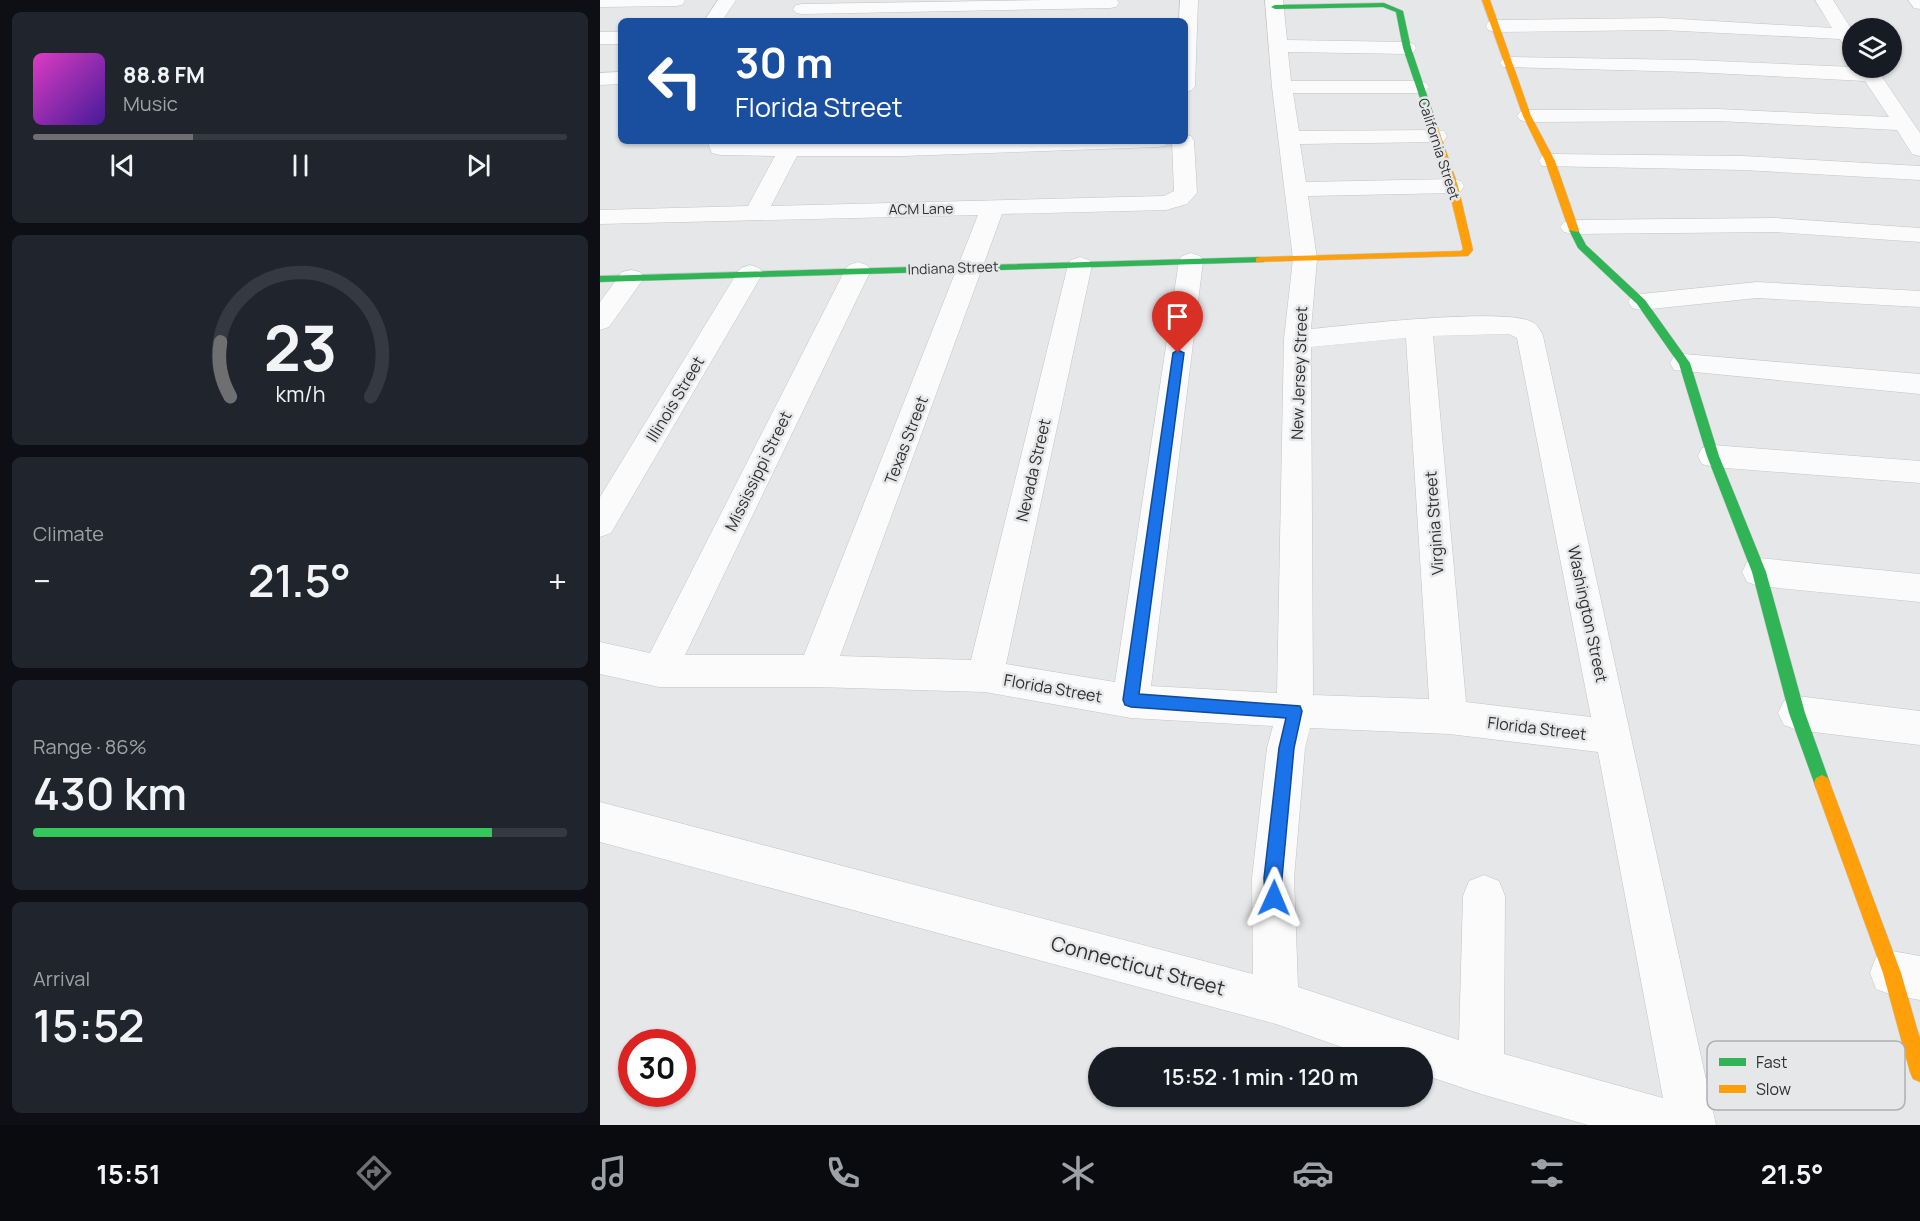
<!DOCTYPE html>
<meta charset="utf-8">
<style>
:root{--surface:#171b24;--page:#20242c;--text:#f1f3f6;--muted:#9ea1a6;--line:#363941;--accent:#6e6f70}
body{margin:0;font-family:Manrope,sans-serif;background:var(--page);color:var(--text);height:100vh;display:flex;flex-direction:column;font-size:22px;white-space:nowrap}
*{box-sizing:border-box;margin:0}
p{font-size:20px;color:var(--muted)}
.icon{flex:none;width:33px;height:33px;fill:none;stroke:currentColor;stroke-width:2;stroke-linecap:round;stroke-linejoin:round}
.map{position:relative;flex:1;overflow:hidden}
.side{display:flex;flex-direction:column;gap:12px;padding:12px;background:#0d0f14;width:600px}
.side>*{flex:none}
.banner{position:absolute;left:18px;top:18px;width:570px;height:126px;border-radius:9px;box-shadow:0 2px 4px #0004;background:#1a4fa0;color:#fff;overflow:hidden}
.controls{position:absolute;left:1242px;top:18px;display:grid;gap:12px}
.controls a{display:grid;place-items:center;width:60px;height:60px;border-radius:50%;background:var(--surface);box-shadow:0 2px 4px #0004;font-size:30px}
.speed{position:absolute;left:18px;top:1029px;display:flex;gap:12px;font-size:30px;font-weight:700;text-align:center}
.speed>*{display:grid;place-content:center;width:78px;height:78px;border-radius:50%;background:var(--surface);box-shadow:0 2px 4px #0004;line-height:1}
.speed .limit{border:9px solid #d22;background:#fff;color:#111}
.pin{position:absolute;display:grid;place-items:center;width:51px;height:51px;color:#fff;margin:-62px -26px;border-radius:50% 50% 50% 0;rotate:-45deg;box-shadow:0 0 6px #0007}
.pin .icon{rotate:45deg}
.me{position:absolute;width:66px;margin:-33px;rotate:1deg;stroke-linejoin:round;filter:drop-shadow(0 0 4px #0008)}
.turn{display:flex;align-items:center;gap:21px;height:126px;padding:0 18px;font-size:27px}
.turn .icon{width:78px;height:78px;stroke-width:2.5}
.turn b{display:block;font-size:42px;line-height:51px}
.big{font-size:45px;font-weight:600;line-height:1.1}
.side .tile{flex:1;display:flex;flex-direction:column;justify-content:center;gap:9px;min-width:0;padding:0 21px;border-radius:9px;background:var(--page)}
.side .dial{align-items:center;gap:0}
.dial svg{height:156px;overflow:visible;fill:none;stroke:var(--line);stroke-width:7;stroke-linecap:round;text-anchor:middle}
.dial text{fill:var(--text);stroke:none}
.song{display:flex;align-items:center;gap:18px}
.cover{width:72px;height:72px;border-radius:9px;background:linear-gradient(135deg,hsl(310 70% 55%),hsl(260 70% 35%))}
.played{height:6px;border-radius:3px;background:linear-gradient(90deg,var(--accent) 30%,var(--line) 30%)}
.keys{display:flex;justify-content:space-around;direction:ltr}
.heat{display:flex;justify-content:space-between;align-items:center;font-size:33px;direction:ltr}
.charge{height:9px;border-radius:4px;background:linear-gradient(90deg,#34c759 86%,var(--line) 0)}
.trip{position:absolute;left:488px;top:1047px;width:345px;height:60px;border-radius:30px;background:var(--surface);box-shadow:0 2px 4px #0004;font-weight:600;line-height:60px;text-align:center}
.tab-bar{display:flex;height:96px;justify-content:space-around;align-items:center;background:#090b0e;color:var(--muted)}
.tab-bar .icon{width:42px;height:42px}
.tab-bar .active{color:var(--accent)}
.tab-bar b{font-size:27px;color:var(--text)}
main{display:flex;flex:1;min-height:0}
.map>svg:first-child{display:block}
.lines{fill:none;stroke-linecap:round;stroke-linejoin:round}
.street-casing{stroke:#c3c4c5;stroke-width:1}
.fast-casing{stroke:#c3c4c5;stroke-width:1}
.slow-casing{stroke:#c3c4c5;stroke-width:1}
.street{fill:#fbfbfc;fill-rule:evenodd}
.fast{fill:#30b455;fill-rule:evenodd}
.slow{fill:#ff9f0a;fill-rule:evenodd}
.route{fill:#1a73e8;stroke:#114b97;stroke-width:1.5}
.labels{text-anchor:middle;stroke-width:5;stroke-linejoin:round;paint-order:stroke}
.far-street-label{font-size:14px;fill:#2e2f30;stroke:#e5e7e9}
.street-label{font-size:16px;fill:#2e2f30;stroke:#e5e7e9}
.near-street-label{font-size:20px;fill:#2e2f30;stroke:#e5e7e9}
.key{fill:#e5e7e9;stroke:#aeb0b2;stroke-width:1.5}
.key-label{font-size:16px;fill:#2e2f30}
</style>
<main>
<section class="side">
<div class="tile">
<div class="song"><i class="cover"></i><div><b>88.8 FM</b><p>Music</p></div></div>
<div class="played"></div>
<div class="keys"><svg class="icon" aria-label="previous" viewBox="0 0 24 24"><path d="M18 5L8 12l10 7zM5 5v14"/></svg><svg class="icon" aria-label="pause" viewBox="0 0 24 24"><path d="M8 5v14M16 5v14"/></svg><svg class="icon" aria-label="next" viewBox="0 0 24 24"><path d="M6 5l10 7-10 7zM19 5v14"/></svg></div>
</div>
<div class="tile dial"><svg viewBox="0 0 100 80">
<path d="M14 69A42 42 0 1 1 86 69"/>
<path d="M14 69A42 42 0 0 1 9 41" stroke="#6e6f70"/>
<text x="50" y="56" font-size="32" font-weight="700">23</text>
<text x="50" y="72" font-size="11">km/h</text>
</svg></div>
<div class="tile"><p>Climate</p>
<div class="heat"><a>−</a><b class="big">21.5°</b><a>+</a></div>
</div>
<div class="tile"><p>Range · 86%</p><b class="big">430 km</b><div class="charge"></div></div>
<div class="tile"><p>Arrival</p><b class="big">15:52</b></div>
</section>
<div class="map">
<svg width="1320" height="1125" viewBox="0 0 1320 1125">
<rect width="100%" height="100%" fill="#e6e7e8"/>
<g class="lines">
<defs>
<path id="street" d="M 0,0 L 84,0 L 85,1 L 82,5 L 76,6 L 0,7 Z
M 118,0 L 136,0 L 122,21 L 104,21 Z
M 447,0 L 517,0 L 519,3 L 516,7 L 510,8 L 202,14 L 196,13 L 193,9 L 196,5 L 202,4 Z
M 580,0 L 598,0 L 595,86 L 592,90 L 585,92 L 585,21 L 579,21 Z
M 665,0 L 683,0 L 687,40 L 807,42 L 814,44 L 816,48 L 814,52 L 807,54 L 688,52 L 691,81 L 819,81 L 826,83 L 829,87 L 826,91 L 819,93 L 693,93 L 699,131 L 836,130 L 844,131 L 847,136 L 844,141 L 836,142 L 700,144 L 706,182 L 853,179 L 861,181 L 864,186 L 861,191 L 853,193 L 708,196 L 717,259 L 711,329 C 749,325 906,307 932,322 C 937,324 941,331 943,336 L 1116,1125 L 988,1125 L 881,1094 L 822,1074 L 822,1058 L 773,1058 L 676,1024 L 0,842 L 0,802 L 653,974 L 652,878 L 667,748 L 673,726 L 531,718 L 385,692 L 216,687 L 59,687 L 0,674 L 0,642 L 50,653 L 245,270 L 249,265 L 258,262 L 267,265 L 271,270 L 85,655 L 204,655 L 378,215 L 0,224 L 0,210 L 148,206 L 175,156 L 120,155 L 112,153 L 107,141 L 129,141 L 135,143 L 568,141 L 565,146 L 557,147 L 303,156 L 197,156 L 171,206 L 564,196 L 574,191 L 572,141 L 585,141 L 585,135 L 591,136 L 594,141 L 597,193 L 587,204 L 566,210 L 402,214 L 240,656 L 371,660 L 468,265 L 471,260 L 480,257 L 489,260 L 492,265 L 406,664 L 515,682 L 579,261 L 582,256 L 591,253 L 600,256 L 603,261 L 551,686 L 677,693 L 684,339 L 693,259 L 672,87 ZM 909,334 L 917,338 L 991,717 L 866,702 L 833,336 ZM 806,338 L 829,699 L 713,695 L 711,347 ZM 710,728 L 849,734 L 998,752 L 1063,1098 L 904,1054 L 905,896 L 899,881 L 884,875 L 869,881 L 863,896 L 859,1040 L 698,987 L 694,878 L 705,748 Z
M 1215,0 L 1233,0 L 1252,30 L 1252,50 L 1245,48 L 1240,39 L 1062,30 L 895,32 L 888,30 L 886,26 L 888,22 L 895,20 L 1062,18 L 1232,28 Z
M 1308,0 L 1320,0 L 1320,9 L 1314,8 Z
M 0,32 L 21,32 L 21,44 L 0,44 Z
M 910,57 L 1092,60 L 1276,68 L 1320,133 L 1320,156 L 1312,154 L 1297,130 L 1118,121 L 927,122 L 920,120 L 917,116 L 920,112 L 927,110 L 1118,109 L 1289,117 L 1265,81 L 1092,72 L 903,67 L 900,63 L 903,59 Z
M 21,72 L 21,84 L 0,85 L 0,73 Z
M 950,154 L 1143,156 L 1320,166 L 1320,180 L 1143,170 L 942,166 L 939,161 L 942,156 Z
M 1176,218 L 1320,228 L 1320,242 L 1176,232 L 972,234 L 964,232 L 960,227 L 964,222 L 972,220 Z
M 150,265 L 159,268 L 163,273 L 11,533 L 0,537 L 0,497 L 137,273 L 141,268 Z
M 31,270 L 40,272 L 44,278 L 9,327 L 0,330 L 0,302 L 22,272 Z
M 1157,282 L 1320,291 L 1320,307 L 1157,298 L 1041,310 L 1032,308 L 1028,302 L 1032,296 L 1041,294 Z
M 1084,354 L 1320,374 L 1320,394 L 1074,370 L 1070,363 L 1074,356 Z
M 1113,445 L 1320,461 L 1320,483 L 1113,467 L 1102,464 L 1098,456 L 1102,448 Z
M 1159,558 L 1320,574 L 1320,602 L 1159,586 L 1147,582 L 1142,572 L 1147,562 Z
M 1197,696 L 1320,711 L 1320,745 L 1197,730 L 1184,725 L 1178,713 L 1184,701 Z
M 1292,951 L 1320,956 L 1320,1000 L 1292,995 L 1276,989 L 1270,973 L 1276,957 Z"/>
<path id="fast" d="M 784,3 L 803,11 L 811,48 L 833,113 L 832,115 L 825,113 L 803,48 L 796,12 L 783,7 L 675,9 L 671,7 L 675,5 Z
M 974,227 L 977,228 L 986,245 L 1045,300 L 1090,363 L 1119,456 L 1166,572 L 1205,713 L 1230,783 L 1228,788 L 1222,791 L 1216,788 L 1189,713 L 1152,572 L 1107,456 L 1079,364 L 1037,304 L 978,248 L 969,230 Z
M 660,257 L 664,258 L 664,262 L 0,282 L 0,276 Z"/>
<path id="slow" d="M 882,0 L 890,0 L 931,116 L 955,161 L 979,230 L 977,232 L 969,230 L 945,161 L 923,116 Z
M 829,110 L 833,113 L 858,186 L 873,250 L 868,256 L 656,262 L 656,258 L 660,257 L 861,251 L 863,249 L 848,186 L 825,113 Z
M 1222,775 L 1228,778 L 1230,783 L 1301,973 L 1320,1039 L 1320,1082 L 1313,1079 L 1310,1072 L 1283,973 L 1214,783 L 1216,778 Z"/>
</defs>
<!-- street casing -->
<use href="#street" class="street-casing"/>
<!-- fast casing -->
<use href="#fast" class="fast-casing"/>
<!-- slow casing -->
<use href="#slow" class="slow-casing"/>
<!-- street -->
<use href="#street" class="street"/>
<!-- fast -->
<use href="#fast" class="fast"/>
<!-- slow -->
<use href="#slow" class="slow"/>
</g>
<!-- route -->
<path class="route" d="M 578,350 L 584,353 L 539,694 L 700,706 L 702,711 L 694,748 L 682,878 L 682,898 L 680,905 L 674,907 L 667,905 L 665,898 L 664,878 L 679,748 L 686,718 L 531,707 L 525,705 L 523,700 L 573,353 Z"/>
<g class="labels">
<!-- far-street labels -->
<g class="far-street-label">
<text transform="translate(839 149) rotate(72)" y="5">California Street</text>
<text transform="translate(321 209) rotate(-1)" y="5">ACM Lane</text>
<text transform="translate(353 268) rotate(-2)" y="5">Indiana Street</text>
</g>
<!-- street labels -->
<g class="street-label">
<text transform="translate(699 373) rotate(-88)" y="6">New Jersey Street</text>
<text transform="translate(75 399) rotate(-59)" y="6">Illinois Street</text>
<text transform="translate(306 440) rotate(-69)" y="6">Texas Street</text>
<text transform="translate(433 470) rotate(-77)" y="6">Nevada Street</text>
<text transform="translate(158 471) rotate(-64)" y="6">Mississippi Street</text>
<text transform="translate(834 523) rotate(-94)" y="6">Virginia Street</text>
<text transform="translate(988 614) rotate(78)" y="6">Washington Street</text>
<text transform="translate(453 688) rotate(10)" y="6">Florida Street</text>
<text transform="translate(937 728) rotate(7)" y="6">Florida Street</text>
</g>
<!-- near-street labels -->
<g class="near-street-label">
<text transform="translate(538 966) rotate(15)" y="7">Connecticut Street</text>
</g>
</g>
<!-- legend -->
<rect x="1107" y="1041" width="198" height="69" rx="9" class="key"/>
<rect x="1119" y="1058" width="27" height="8" fill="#30b455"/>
<rect x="1119" y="1085" width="27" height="8" fill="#ff9f0a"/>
<g class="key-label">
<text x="1156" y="1068">Fast</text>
<text x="1156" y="1095">Slow</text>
</g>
</svg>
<div class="controls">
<a><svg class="icon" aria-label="layers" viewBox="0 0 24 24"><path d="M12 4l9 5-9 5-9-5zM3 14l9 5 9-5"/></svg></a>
</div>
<div class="speed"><div class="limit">30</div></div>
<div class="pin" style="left:578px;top:353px;background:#d93025"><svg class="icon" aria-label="arrive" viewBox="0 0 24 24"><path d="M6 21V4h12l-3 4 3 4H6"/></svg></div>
<svg class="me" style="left:674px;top:898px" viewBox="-20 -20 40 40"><path d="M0-17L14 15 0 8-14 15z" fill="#1a73e8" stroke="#fff" stroke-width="4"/></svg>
<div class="trip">15:52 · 1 min · 120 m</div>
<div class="banner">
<div class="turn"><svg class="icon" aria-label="left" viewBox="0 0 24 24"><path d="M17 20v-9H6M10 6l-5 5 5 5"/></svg><div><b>30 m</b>Florida Street</div></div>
</div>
</div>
</main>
<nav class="tab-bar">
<b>15:51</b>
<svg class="icon active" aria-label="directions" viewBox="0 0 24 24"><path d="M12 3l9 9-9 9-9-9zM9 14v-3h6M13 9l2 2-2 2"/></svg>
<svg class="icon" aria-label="music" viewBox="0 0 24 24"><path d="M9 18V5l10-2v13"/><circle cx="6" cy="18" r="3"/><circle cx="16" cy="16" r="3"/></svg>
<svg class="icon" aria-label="phone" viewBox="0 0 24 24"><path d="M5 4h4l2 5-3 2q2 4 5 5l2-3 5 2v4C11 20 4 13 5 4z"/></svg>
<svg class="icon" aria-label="climate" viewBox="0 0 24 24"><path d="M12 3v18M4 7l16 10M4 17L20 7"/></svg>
<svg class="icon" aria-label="car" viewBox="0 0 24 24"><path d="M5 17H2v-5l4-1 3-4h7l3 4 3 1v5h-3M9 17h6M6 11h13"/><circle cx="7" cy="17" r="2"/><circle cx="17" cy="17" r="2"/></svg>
<svg class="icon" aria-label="filters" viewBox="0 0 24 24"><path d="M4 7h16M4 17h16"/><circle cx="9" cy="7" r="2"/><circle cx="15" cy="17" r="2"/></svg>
<b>21.5°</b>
</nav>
